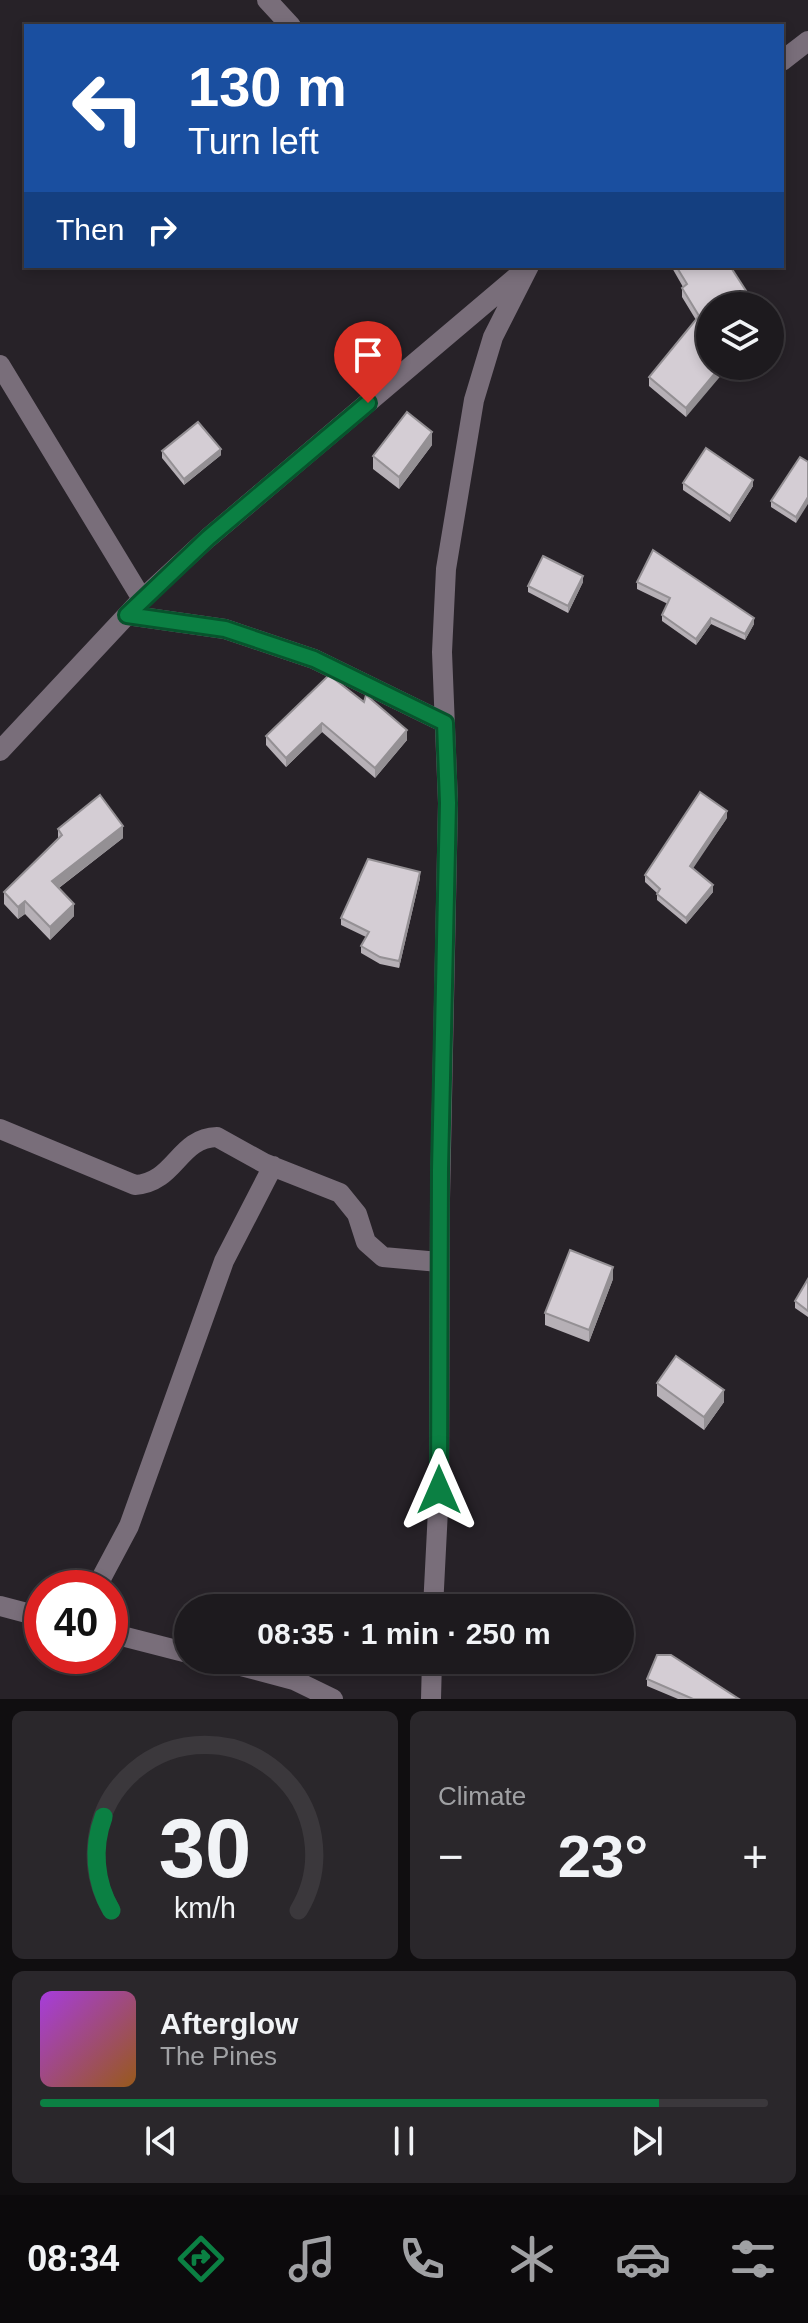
<!DOCTYPE html>
<meta charset="utf-8">
<style>
:root{--surface:#1d1a1e;--page:#2a272b;--text:#f1f3f6;--muted:#a0a1a4;--line:#3b383c;--accent:#0b8043}
body{margin:0;font-family:Helvetica,sans-serif;background:var(--page);color:var(--text);height:100vh;display:flex;flex-direction:column;font-size:30px;white-space:nowrap}
*{box-sizing:border-box;margin:0}
p{font-size:26px;color:var(--muted)}
.icon{flex:none;width:44px;height:44px;fill:none;stroke:currentColor;stroke-width:2;stroke-linecap:round;stroke-linejoin:round}
.map{position:relative;height:1699px;overflow:hidden}
.sheet{display:flex;flex-direction:column;gap:12px;padding:12px;background:#100e10;flex:1}
.sheet>*{flex:none}
.hud{position:absolute;left:24px;top:24px;width:760px;height:244px;border-radius:0px;box-shadow:0 4px 12px #0003,0 0 0 2px var(--line);background:#1a4fa0;color:#fff;overflow:hidden}
.buttons{position:absolute;left:696px;top:292px;display:grid;gap:16px}
.buttons a{display:grid;place-items:center;width:88px;height:88px;border-radius:50%;background:var(--surface);box-shadow:0 4px 12px #0003,0 0 0 2px var(--line);font-size:40px}
.speed{position:absolute;left:24px;top:1570px;display:flex;gap:16px;font-size:40px;font-weight:700;text-align:center}
.speed>*{display:grid;place-content:center;width:104px;height:104px;border-radius:50%;background:var(--surface);box-shadow:0 4px 12px #0003,0 0 0 2px var(--line);line-height:1}
.speed .limit{border:12px solid #d22;background:#fff;color:#111}
.pin{position:absolute;display:grid;place-items:center;width:68px;height:68px;color:#fff;margin:-82px -34px;border-radius:50% 50% 50% 0;rotate:-45deg;box-shadow:0 0 8px #0007}
.pin .icon{rotate:45deg}
.me{position:absolute;width:88px;margin:-44px;rotate:0deg;stroke-linejoin:round;filter:drop-shadow(0 0 6px #0008)}
.turn{display:flex;align-items:center;gap:28px;height:168px;padding:0 32px;font-size:36px}
.turn .icon{width:104px;height:104px;stroke-width:2.5}
.turn b{display:block;font-size:56px;line-height:68px}
.then{display:flex;align-items:center;height:76px;padding:0 32px;background:#0003;gap:16px;font-size:30px}
.big{font-size:60px;font-weight:700;line-height:1.1}
.sheet .widget{flex:1;display:flex;flex-direction:column;justify-content:center;gap:12px;min-width:0;padding:0 28px;border-radius:12px;background:var(--page)}
.sheet .dial{align-items:center;gap:0}
.dial svg{height:208px;overflow:visible;fill:none;stroke:var(--line);stroke-width:7;stroke-linecap:round;text-anchor:middle}
.dial text{fill:var(--text);stroke:none}
.song{display:flex;align-items:center;gap:24px}
.cover{width:96px;height:96px;border-radius:12px;background:linear-gradient(135deg,hsl(280 70% 55%),hsl(30 70% 35%))}
.played{height:8px;border-radius:4px;background:linear-gradient(90deg,var(--accent) 85%,var(--line) 85%)}
.keys{display:flex;justify-content:space-around;direction:ltr}
.heat{display:flex;justify-content:space-between;align-items:center;font-size:44px;direction:ltr}
.sheet .tiles{flex:1;display:grid;gap:12px;grid-template-columns:1fr 1fr}
.widget:last-child{grid-column:span 2}
.trip{position:absolute;left:174px;top:1594px;width:460px;height:80px;border-radius:40px;background:var(--surface);box-shadow:0 4px 12px #0003,0 0 0 2px var(--line);font-weight:700;line-height:80px;text-align:center}
.dock{display:flex;height:128px;justify-content:space-around;align-items:center;background:#0c0a0c;color:var(--muted)}
.dock .icon{width:56px;height:56px}
.dock .current{color:var(--accent)}
.dock b{font-size:36px;color:var(--text)}
.map>svg:first-child{display:block}
.lines{fill:none;stroke-linecap:round;stroke-linejoin:round}
.minor{stroke:#796e7a;stroke-width:20}
.wall{fill:#b6b0b6}
.shaded-wall{fill:#949094}
.building{fill:#d4cdd4;stroke:#949094;stroke-width:2}
.route-casing{stroke:#07532c;stroke-width:20}
.route{stroke:#0b8043;stroke-width:14}
</style>
<div class="map">
<svg width="808" height="1699" viewBox="0 0 808 1699">
<rect width="100%" height="100%" fill="#272228"/>
<g class="lines">
<!-- minor -->
<path class="minor" d="M 267,0 L 291,26
M 782,61 L 808,41
M 0,365 L 142,599
M 127,615 L 225,629 L 314,659 L 445,723
M 0,751 L 142,599 L 208,538 L 520,274
M 0,1129 L 135,1185 C 176,1182 178,1138 217,1137 L 264,1163 L 340,1193 L 357,1214 L 366,1242 L 383,1257 L 439,1262
M 96,1588 L 129,1526 L 224,1261 L 273,1166
M 0,1606 L 42,1617
M 433,1608 L 439,1490 L 440,1199 L 448,803 L 442,652 L 446,569 L 474,400 L 493,337 L 529,266
M 110,1633 L 188,1653
M 218,1660 L 294,1680 L 333,1699
M 431,1699 L 432,1660"/>
</g>
<!-- wall -->
<path class="wall" d="M 671,266 L 715,266 L 750,306 L 710,306 L 686,417 L 649,386 L 649,377 L 696,320 L 682,297 L 682,288 L 683,287 Z
M 432,445 L 399,489 L 373,469 L 373,456 Z
M 162,451 L 221,455 L 184,485 L 162,458 Z
M 808,462 L 796,523 L 771,507 L 771,501 Z
M 683,483 L 753,486 L 730,522 L 683,490 Z
M 583,582 L 568,613 L 528,592 L 528,586 Z
M 637,582 L 754,624 L 745,640 L 711,624 L 696,645 L 662,621 L 662,615 L 668,604 L 637,589 Z
M 329,675 L 407,740 L 375,778 L 322,732 L 286,767 L 266,745 L 266,736 Z
M 727,818 L 692,868 L 713,892 L 686,924 L 657,900 L 657,893 L 645,882 L 645,875 Z
M 58,829 L 123,838 L 59,888 L 74,916 L 50,940 L 25,914 L 18,919 L 4,904 L 4,892 L 58,839 Z
M 420,878 L 399,968 L 380,964 L 361,953 L 361,946 L 366,937 L 341,925 L 341,918 Z
M 613,1279 L 589,1342 L 545,1325 L 545,1313 Z
M 808,1279 L 808,1317 L 795,1308 L 795,1301 Z
M 657,1383 L 724,1402 L 704,1430 L 657,1396 Z
M 647,1679 L 739,1699 L 678,1699 L 647,1686 Z"/>
<!-- shaded-wall -->
<path class="shaded-wall" d="M 750,297 L 750,306 L 744,306 L 744,304 Z
M 721,366 L 729,366 L 686,417 L 686,408 Z
M 432,432 L 432,445 L 399,489 L 399,477 Z
M 221,449 L 221,455 L 184,485 L 184,479 Z
M 753,480 L 753,486 L 730,522 L 730,516 Z
M 808,497 L 808,504 L 796,523 L 796,517 Z
M 583,576 L 583,582 L 568,613 L 568,606 Z
M 711,618 L 711,624 L 696,645 L 696,639 Z
M 754,618 L 754,624 L 745,640 L 745,634 Z
M 322,723 L 322,732 L 286,767 L 286,758 Z
M 407,730 L 407,740 L 375,778 L 375,768 Z
M 727,811 L 727,818 L 690,873 L 690,866 Z
M 123,826 L 123,838 L 52,893 L 52,881 Z
M 420,872 L 420,878 L 399,968 L 399,961 Z
M 713,885 L 713,892 L 686,924 L 686,918 Z
M 25,901 L 25,914 L 18,919 L 18,907 Z
M 74,904 L 74,916 L 50,940 L 50,927 Z
M 613,1267 L 613,1279 L 589,1342 L 589,1330 Z
M 724,1390 L 724,1402 L 704,1430 L 704,1417 Z"/>
<!-- building -->
<path class="building" d="M 676,266 L 730,266 L 750,297 L 744,304 L 746,306 L 710,306 L 710,366 L 721,366 L 686,408 L 649,377 L 699,316 L 682,288 L 687,284 Z
M 407,412 L 432,432 L 399,477 L 373,456 Z
M 198,422 L 221,449 L 184,479 L 162,451 Z
M 706,448 L 753,480 L 730,516 L 683,483 Z
M 800,457 L 808,462 L 808,497 L 796,517 L 771,501 Z
M 653,550 L 754,618 L 745,634 L 711,618 L 696,639 L 662,615 L 670,598 L 637,582 Z
M 543,556 L 583,576 L 568,606 L 528,586 Z
M 329,675 L 364,702 L 366,695 L 407,730 L 375,768 L 322,723 L 286,758 L 266,736 Z
M 700,792 L 727,811 L 690,866 L 713,885 L 686,918 L 657,894 L 660,889 L 645,875 Z
M 100,795 L 123,826 L 52,881 L 74,904 L 50,927 L 25,901 L 18,907 L 4,892 L 62,835 L 58,829 Z
M 368,859 L 420,872 L 399,961 L 380,957 L 361,946 L 369,932 L 341,918 Z
M 570,1250 L 613,1267 L 589,1330 L 545,1313 Z
M 808,1279 L 808,1311 L 795,1301 Z
M 676,1356 L 724,1390 L 704,1417 L 657,1383 Z
M 657,1655 L 671,1655 L 739,1699 L 693,1699 L 647,1679 Z"/>
<g class="lines">
<defs>
<path id="route" d="M 368,403 L 208,538 L 127,615 L 225,629 L 314,659 L 445,723 L 448,803 L 440,1170 L 439,1490"/>
</defs>
<!-- route casing -->
<use href="#route" class="route-casing"/>
<!-- route -->
<use href="#route" class="route"/>
</g>
</svg>
<div class="buttons">
<a><svg class="icon" aria-label="layers" viewBox="0 0 24 24"><path d="M12 4l9 5-9 5-9-5zM3 14l9 5 9-5"/></svg></a>
</div>
<div class="speed"><div class="limit">40</div></div>
<div class="pin" style="left:368px;top:403px;background:#d93025"><svg class="icon" aria-label="arrive" viewBox="0 0 24 24"><path d="M6 21V4h12l-3 4 3 4H6"/></svg></div>
<svg class="me" style="left:439px;top:1490px" viewBox="-20 -20 40 40"><path d="M0-17L14 15 0 8-14 15z" fill="#0b8043" stroke="#fff" stroke-width="4"/></svg>
<div class="trip">08:35 · 1 min · 250 m</div>
<div class="hud">
<div class="turn"><svg class="icon" aria-label="left" viewBox="0 0 24 24"><path d="M17 20v-9H6M10 6l-5 5 5 5"/></svg><div><b>130 m</b>Turn left</div></div>
<div class="then">Then<svg class="icon" aria-label="right" viewBox="0 0 24 24"><path d="M7 20v-9h11M14 6l5 5-5 5"/></svg></div>
</div>
</div>
<section class="sheet">
<div class="tiles">
<div class="widget dial"><svg viewBox="0 0 100 80">
<path d="M14 69A42 42 0 1 1 86 69"/>
<path d="M14 69A42 42 0 0 1 11 33" stroke="#0b8043"/>
<text x="50" y="56" font-size="32" font-weight="700">30</text>
<text x="50" y="72" font-size="11">km/h</text>
</svg></div>
<div class="widget"><p>Climate</p>
<div class="heat"><a>−</a><b class="big">23°</b><a>+</a></div>
</div>
<div class="widget">
<div class="song"><i class="cover"></i><div><b>Afterglow</b><p>The Pines</p></div></div>
<div class="played"></div>
<div class="keys"><svg class="icon" aria-label="previous" viewBox="0 0 24 24"><path d="M18 5L8 12l10 7zM5 5v14"/></svg><svg class="icon" aria-label="pause" viewBox="0 0 24 24"><path d="M8 5v14M16 5v14"/></svg><svg class="icon" aria-label="next" viewBox="0 0 24 24"><path d="M6 5l10 7-10 7zM19 5v14"/></svg></div>
</div>
</div>
</section>
<nav class="dock">
<b>08:34</b>
<svg class="icon current" aria-label="directions" viewBox="0 0 24 24"><path d="M12 3l9 9-9 9-9-9zM9 14v-3h6M13 9l2 2-2 2"/></svg>
<svg class="icon" aria-label="music" viewBox="0 0 24 24"><path d="M9 18V5l10-2v13"/><circle cx="6" cy="18" r="3"/><circle cx="16" cy="16" r="3"/></svg>
<svg class="icon" aria-label="phone" viewBox="0 0 24 24"><path d="M5 4h4l2 5-3 2q2 4 5 5l2-3 5 2v4C11 20 4 13 5 4z"/></svg>
<svg class="icon" aria-label="climate" viewBox="0 0 24 24"><path d="M12 3v18M4 7l16 10M4 17L20 7"/></svg>
<svg class="icon" aria-label="car" viewBox="0 0 24 24"><path d="M5 17H2v-5l4-1 3-4h7l3 4 3 1v5h-3M9 17h6M6 11h13"/><circle cx="7" cy="17" r="2"/><circle cx="17" cy="17" r="2"/></svg>
<svg class="icon" aria-label="filters" viewBox="0 0 24 24"><path d="M4 7h16M4 17h16"/><circle cx="9" cy="7" r="2"/><circle cx="15" cy="17" r="2"/></svg>
</nav>
